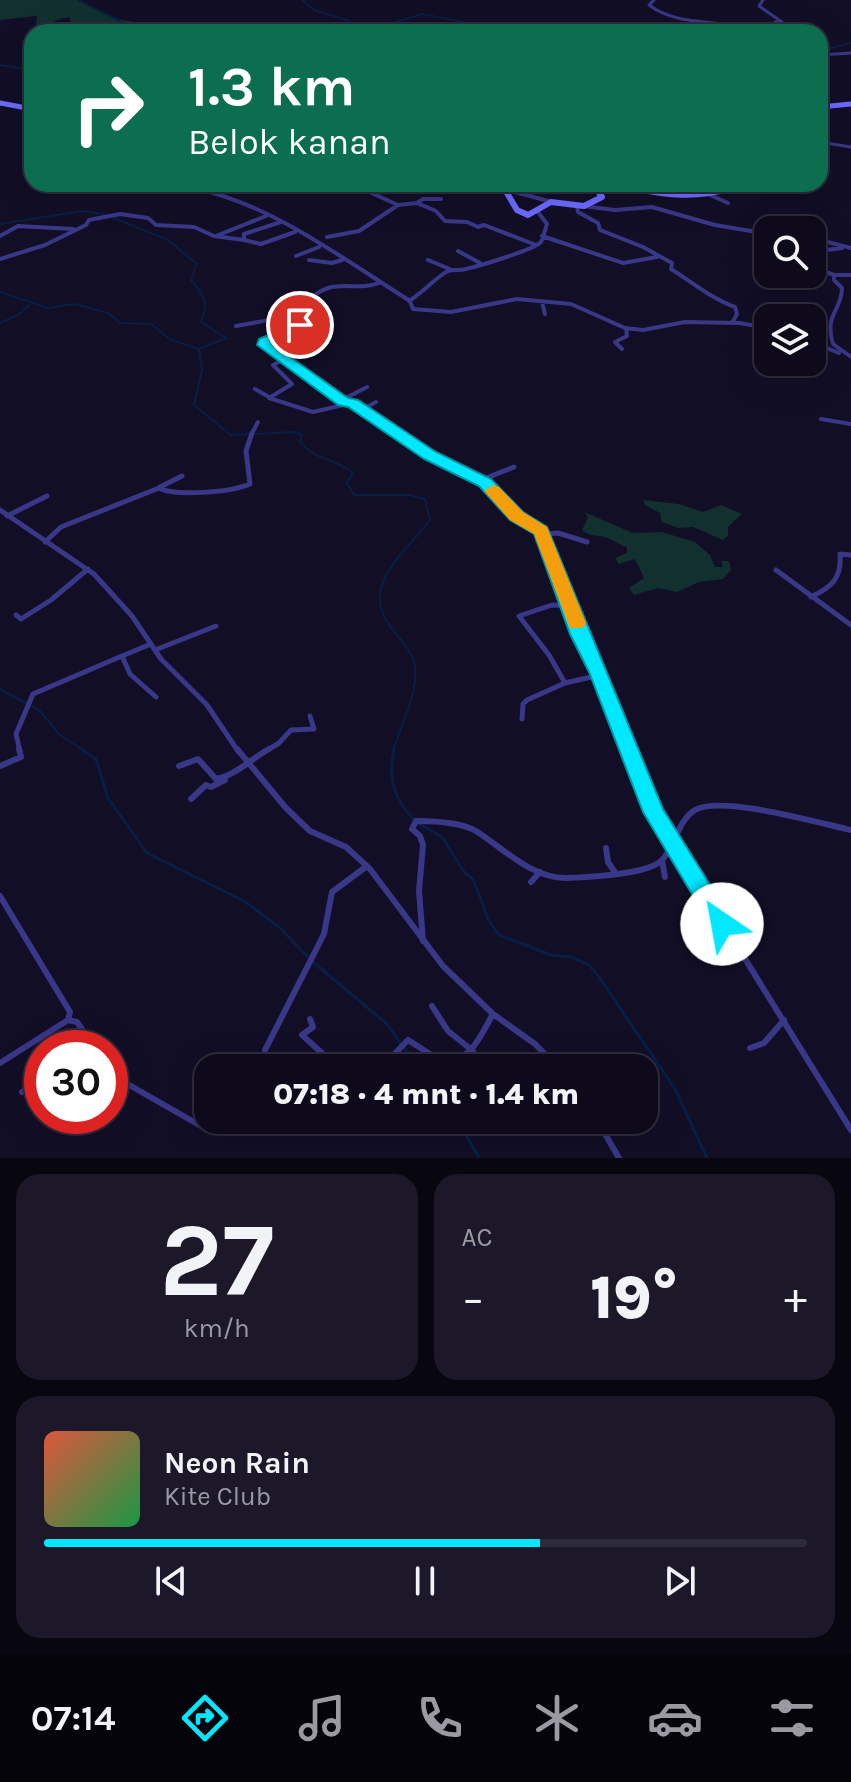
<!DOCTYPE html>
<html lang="id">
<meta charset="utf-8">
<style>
:root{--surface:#0e0a1c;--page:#1c1829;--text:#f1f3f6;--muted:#9b9aa3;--line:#2e2b3b;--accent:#00e7fe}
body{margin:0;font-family:Karla,sans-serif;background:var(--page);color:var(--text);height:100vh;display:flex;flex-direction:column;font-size:30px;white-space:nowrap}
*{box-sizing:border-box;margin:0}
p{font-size:26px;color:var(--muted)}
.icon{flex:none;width:44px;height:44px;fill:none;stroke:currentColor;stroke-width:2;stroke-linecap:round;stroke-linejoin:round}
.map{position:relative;height:1158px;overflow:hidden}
.panel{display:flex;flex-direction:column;gap:16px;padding:16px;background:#08060f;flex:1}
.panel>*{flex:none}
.hud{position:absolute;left:24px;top:24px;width:804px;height:168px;border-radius:24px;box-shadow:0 8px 32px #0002,0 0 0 2px var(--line);background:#0b6e4f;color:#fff;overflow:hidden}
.tools{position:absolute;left:754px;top:216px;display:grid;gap:16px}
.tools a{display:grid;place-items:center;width:72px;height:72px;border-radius:16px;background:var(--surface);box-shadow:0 8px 32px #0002,0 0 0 2px var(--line);font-size:40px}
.speed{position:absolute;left:24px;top:1030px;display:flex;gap:16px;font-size:40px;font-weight:700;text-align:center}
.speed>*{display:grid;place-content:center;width:104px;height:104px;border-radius:50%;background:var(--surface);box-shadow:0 8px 32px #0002,0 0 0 2px var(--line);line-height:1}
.speed .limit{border:12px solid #d22;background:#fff;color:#111}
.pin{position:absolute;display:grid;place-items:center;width:68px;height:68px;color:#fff;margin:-34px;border:4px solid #fff;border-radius:50%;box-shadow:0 2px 8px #0007}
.me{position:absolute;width:88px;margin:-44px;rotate:327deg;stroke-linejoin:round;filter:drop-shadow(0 0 6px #0008)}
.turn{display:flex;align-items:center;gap:28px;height:168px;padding:0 32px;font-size:36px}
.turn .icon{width:104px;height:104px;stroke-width:2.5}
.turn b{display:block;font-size:56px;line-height:68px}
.big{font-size:60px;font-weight:800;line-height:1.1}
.panel .tile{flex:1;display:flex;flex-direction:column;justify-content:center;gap:12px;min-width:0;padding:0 28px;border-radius:24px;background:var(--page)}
.panel .dial{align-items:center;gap:0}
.dial b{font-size:104px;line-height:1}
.song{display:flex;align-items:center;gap:24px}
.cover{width:96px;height:96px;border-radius:12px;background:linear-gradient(135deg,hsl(10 70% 55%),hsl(140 70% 35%))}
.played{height:8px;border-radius:4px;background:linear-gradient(90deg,var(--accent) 65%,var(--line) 65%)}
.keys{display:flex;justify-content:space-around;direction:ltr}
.heat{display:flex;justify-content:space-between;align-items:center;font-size:44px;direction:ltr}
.panel .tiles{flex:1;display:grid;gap:16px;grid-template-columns:1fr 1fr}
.tile:last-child{grid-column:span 2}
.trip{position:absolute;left:194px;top:1054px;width:464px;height:80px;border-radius:24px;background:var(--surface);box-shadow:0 8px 32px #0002,0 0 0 2px var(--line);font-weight:800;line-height:80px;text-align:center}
.tab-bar{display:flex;height:128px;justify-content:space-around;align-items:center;background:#06040b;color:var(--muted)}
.tab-bar .icon{width:56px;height:56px}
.tab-bar .active{color:var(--accent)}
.tab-bar b{font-size:36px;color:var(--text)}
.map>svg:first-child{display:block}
.green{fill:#11302f}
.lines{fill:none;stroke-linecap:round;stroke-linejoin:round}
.stream-far1{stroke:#081f45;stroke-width:2}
.stream{stroke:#081f45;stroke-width:3}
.street-far3{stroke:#393787;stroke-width:3}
.street-far2{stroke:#393787;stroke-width:4}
.street-far1{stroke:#393787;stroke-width:5}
.street{stroke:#393787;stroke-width:6}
.secondary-far1{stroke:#6c6aff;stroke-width:5}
.secondary{stroke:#6c6aff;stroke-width:6}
.route{fill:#00e7fe;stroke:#0096a5;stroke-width:2}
.slow{fill:#f59e0b}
</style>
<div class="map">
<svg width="851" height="1158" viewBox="0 0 851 1158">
<rect width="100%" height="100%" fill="#120e26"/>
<!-- green -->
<path class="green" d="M 0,0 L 79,0 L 118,19 L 139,23 L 143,32 L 122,32 L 124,27 L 102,24 L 72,27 L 69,17 C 55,19 50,26 36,25 L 37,16 L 0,20 Z
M 643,500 L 679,504 L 703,512 L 721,505 L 742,514 L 728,527 L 728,535 L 723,540 L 693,527 L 678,528 L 662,522 L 660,513 L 645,505 Z
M 584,512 L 633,533 L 662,532 L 695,542 L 710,555 L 715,567 L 723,567 L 721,561 L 729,561 L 731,570 L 723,579 L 699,582 L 677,592 L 658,588 L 634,595 L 629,588 L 644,578 L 635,559 L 619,564 L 615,558 L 627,553 L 627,547 C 619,545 616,541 608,538 C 598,534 591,538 582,530 L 588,517 Z"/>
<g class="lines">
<!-- stream-far1 -->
<path class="stream-far1" d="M 78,0 L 126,24 L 133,32
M 302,0 L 314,10 L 350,21
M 282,32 L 300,26 L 321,31 L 350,24 L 383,26 L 422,14 L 474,24 L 553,29 L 557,32
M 820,51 L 851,43
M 0,65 L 32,70
M 114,218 L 168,240 L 197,264 L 191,280 C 204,295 209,304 201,322 L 226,338 L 201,348
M 0,224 L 82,211 L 109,215
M 0,292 L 48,308 L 75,304 L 108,313 L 120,323 L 151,324 L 171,340 L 199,349 L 202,370 L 194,405 L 231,435 L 295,432 L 302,435 L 300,442 C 314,460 337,459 353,473 L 347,483 L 354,495 L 408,495 L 425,499 L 430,520 C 410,548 363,581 386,620 C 394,634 409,645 414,661 C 421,689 401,724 393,751
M 0,323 L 18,315 L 29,305
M 0,689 L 40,711 L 60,735 L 84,751"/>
<!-- stream -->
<path class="stream" d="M 81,749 L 96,759 L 108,798 L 147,853 L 244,901 L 279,927 L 308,957
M 394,749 C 388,779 393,797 414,820
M 419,824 L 442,837 L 464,872 L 473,879 L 489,921 L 499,935 L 551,955 L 571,957 L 589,965 L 597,974 L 675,1089 L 707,1158
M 313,962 L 387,1024 L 401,1044
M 405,1049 L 419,1068
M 458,1120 L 479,1158"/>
<!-- street-far3 -->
<path class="street-far3" d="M 654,0 L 649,5 C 681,29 723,17 759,32
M 763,0 L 759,6 L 782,22 L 775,22 L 780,26 L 769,32
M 367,32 L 366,29 L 404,29 L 427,25 L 431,31 L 444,32
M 820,55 L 851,53
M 27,108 L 29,93 L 32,93
M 820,142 L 851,147
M 167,184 L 202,190
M 322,184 L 365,190
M 479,184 L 502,187
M 504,189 L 508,190"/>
<!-- street-far2 -->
<path class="street-far2" d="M 193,188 C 272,204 343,259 410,301 L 413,309 L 451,312 L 517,299 L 571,304 L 625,328 L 643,330 L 685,322 L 739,323 L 768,328
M 504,189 L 552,202
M 710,195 L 728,203
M 441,199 L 423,199 L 417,203 L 436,211 L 445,221 L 467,222 L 478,227 L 484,225 L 536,245
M 398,205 L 417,203
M 577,206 L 578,212 L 598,223 L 600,230 L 643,247 L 672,263 L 671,269 C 692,282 712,299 735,307 L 737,314 L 732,323
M 583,206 L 615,210 L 652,207 L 715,225 L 768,234
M 771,220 L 796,230
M 0,236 L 18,226 L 73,229
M 216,236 L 266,216
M 542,236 L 623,263 L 657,257
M 327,237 L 359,231 L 398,205 L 365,190 L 352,188
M 812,238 L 851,248
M 244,240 L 261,244 L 295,232
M 458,251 L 480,263
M 812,252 L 842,248
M 812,254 L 823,262 L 818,269
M 296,256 L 319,247
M 0,259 L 45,245 L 86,225 L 89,220 L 120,214 L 148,218 L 156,225 L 194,227 L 214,236 L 244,240 L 244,234 L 281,222
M 309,260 L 332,263 L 342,260
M 428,260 L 452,270
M 812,267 L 834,275
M 851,275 L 834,275 L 834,280 L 842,288 C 842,311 824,313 833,344 L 851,357
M 409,301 C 421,294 440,274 448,271 C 454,269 460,271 466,269 C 479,266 536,249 541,242 C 544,237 545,229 547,224 L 538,212
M 542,302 L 545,314
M 297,315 L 299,328 L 264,343 L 285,359 L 273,365 L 292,384 L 269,398 L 313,412 L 352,403 L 399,435
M 236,326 L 297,315 L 297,311 C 306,302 316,292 328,288 C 345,283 362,290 379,283
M 812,342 L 839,353
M 622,349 L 615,342 L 627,336 L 626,328
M 285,359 L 343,401
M 255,389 L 269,397
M 342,400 L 367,387
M 375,419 L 373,412 L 365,408 L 376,402
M 821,419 L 851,424
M 251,435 L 258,422"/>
<!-- street-far1 -->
<path class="street-far1" d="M 396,433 L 430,456 L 485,482 L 516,516 L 541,531 L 580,634 L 599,672 L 630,751
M 481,480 L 514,467
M 160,487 L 182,476
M 0,510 L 94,574 L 132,616 L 161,659 L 207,705 L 238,751
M 7,516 L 47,496
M 543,534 L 558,533 L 587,542
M 45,542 L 61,527 L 159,488 C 176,497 232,492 250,484 L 246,451 L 252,433
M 776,570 L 851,625
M 811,597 C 832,587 842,578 840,554 L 851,555
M 16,615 L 21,619 L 51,600 L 88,569
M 151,644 L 122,656 L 130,674 L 156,697
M 155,650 L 216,626
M 565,683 L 549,655 L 519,616 L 552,605 L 571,606
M 522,719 L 523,704 L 527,700 L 565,683 L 600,675
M 20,751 L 16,734 L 33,694 L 122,656
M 266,751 L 279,743 L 291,730 L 314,729 L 310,716"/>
<!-- street -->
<path class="street" d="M 237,749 L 286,808 L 310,831 L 346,847 L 370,869 L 443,966 L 493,1014 L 535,1044 L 559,1068
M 629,749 L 654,812 L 851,1130
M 0,766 L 21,757 L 19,749
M 179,766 L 198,759 L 216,779 C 236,775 251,759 269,749
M 191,799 L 206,785 L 211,787 L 225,780
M 606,848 L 608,862 L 616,874
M 662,860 L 665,877
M 531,882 L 540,872
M 0,896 L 70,1012 L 68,1020 L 77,1022 L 95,1048
M 423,941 L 419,891 L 423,845 L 420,836 L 412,829 L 416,821 C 434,821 460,822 476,831 C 503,848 532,879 567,878 C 587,877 648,875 662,860 C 675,847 678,820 695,810 C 721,795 819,823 851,830
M 432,1006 L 448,1031 L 473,1051
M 310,1019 L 313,1027 L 302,1035 L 323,1054 L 324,1066
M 81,1048 L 91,1041
M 750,1048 L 764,1043 L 784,1020
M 265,1050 L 324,934 L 332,892 L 367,866
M 0,1063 L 68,1020
M 381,1068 L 408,1040 L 444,1063 C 473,1059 480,1036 493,1014
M 110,1074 L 208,1130 L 220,1131 L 232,1120
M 22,1092 L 42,1080
M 597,1120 L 619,1158"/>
<!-- secondary-far1 -->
<path class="secondary-far1" d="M 0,103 L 32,109
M 820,107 L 851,104
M 501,184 L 505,190
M 597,184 L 597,190
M 616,184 L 643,190
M 724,190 L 741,184"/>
<!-- secondary -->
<path class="secondary" d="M 504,188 L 517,210 L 528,215 L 551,202 L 584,206 L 602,197 L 596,188
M 633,188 C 666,195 698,199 730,188"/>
</g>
<!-- route -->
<path class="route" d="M 300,321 L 308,325 L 306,328 L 272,344 L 348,398 L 358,400 L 436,452 L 491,479 L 523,512 L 547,527 L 663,809 L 730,917 L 734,924 L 730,931 L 722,934 L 714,931 L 643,812 L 589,672 L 570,634 L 534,534 L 510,520 L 479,486 L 424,459 L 348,407 L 338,405 L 257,345 L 259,339 Z"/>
<!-- slow -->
<path class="slow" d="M 493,485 L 499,487 L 523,512 L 547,527 L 586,623 L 583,628 L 570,628 L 534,534 L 510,520 L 487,494 L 484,491 Z"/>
</svg>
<div class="tools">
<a><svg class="icon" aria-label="search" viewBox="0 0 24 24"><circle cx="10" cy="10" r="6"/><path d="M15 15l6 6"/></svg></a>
<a><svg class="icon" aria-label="layers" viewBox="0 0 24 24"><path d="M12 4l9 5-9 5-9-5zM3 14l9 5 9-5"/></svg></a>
</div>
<div class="speed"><div class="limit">30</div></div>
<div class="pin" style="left:300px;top:325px;background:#d93025"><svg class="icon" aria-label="arrive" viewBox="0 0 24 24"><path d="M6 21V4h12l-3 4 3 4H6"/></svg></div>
<svg class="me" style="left:722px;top:924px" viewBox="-20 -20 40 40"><circle r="19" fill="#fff"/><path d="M0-13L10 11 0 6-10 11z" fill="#00e7fe"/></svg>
<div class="trip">07:18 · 4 mnt · 1.4 km</div>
<div class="hud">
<div class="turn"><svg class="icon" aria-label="right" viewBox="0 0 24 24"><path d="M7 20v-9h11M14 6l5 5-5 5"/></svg><div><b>1.3 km</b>Belok kanan</div></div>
</div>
</div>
<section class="panel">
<div class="tiles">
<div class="tile dial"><b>27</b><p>km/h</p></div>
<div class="tile"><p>AC</p>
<div class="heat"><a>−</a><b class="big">19°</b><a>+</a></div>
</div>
<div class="tile">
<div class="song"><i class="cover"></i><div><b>Neon Rain</b><p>Kite Club</p></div></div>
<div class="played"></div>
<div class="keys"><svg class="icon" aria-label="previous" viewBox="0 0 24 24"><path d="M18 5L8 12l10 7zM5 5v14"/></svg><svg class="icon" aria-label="pause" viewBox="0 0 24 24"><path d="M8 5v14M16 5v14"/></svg><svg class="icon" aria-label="next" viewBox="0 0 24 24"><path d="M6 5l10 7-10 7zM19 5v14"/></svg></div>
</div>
</div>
</section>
<nav class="tab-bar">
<b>07:14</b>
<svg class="icon active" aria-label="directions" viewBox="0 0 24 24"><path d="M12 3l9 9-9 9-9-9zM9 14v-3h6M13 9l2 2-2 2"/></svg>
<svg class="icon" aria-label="music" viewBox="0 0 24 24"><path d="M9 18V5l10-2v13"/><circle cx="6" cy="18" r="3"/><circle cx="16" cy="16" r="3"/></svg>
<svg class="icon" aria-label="phone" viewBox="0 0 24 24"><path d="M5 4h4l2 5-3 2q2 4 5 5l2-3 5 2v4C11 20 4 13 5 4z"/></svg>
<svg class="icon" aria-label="climate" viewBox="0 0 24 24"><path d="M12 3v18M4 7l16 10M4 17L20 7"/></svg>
<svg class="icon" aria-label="car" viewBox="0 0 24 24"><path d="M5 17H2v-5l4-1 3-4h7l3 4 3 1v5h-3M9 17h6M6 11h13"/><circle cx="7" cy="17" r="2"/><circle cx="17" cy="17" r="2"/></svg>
<svg class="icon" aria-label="filters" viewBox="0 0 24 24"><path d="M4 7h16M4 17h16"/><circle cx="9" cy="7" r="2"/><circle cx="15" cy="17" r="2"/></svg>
</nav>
